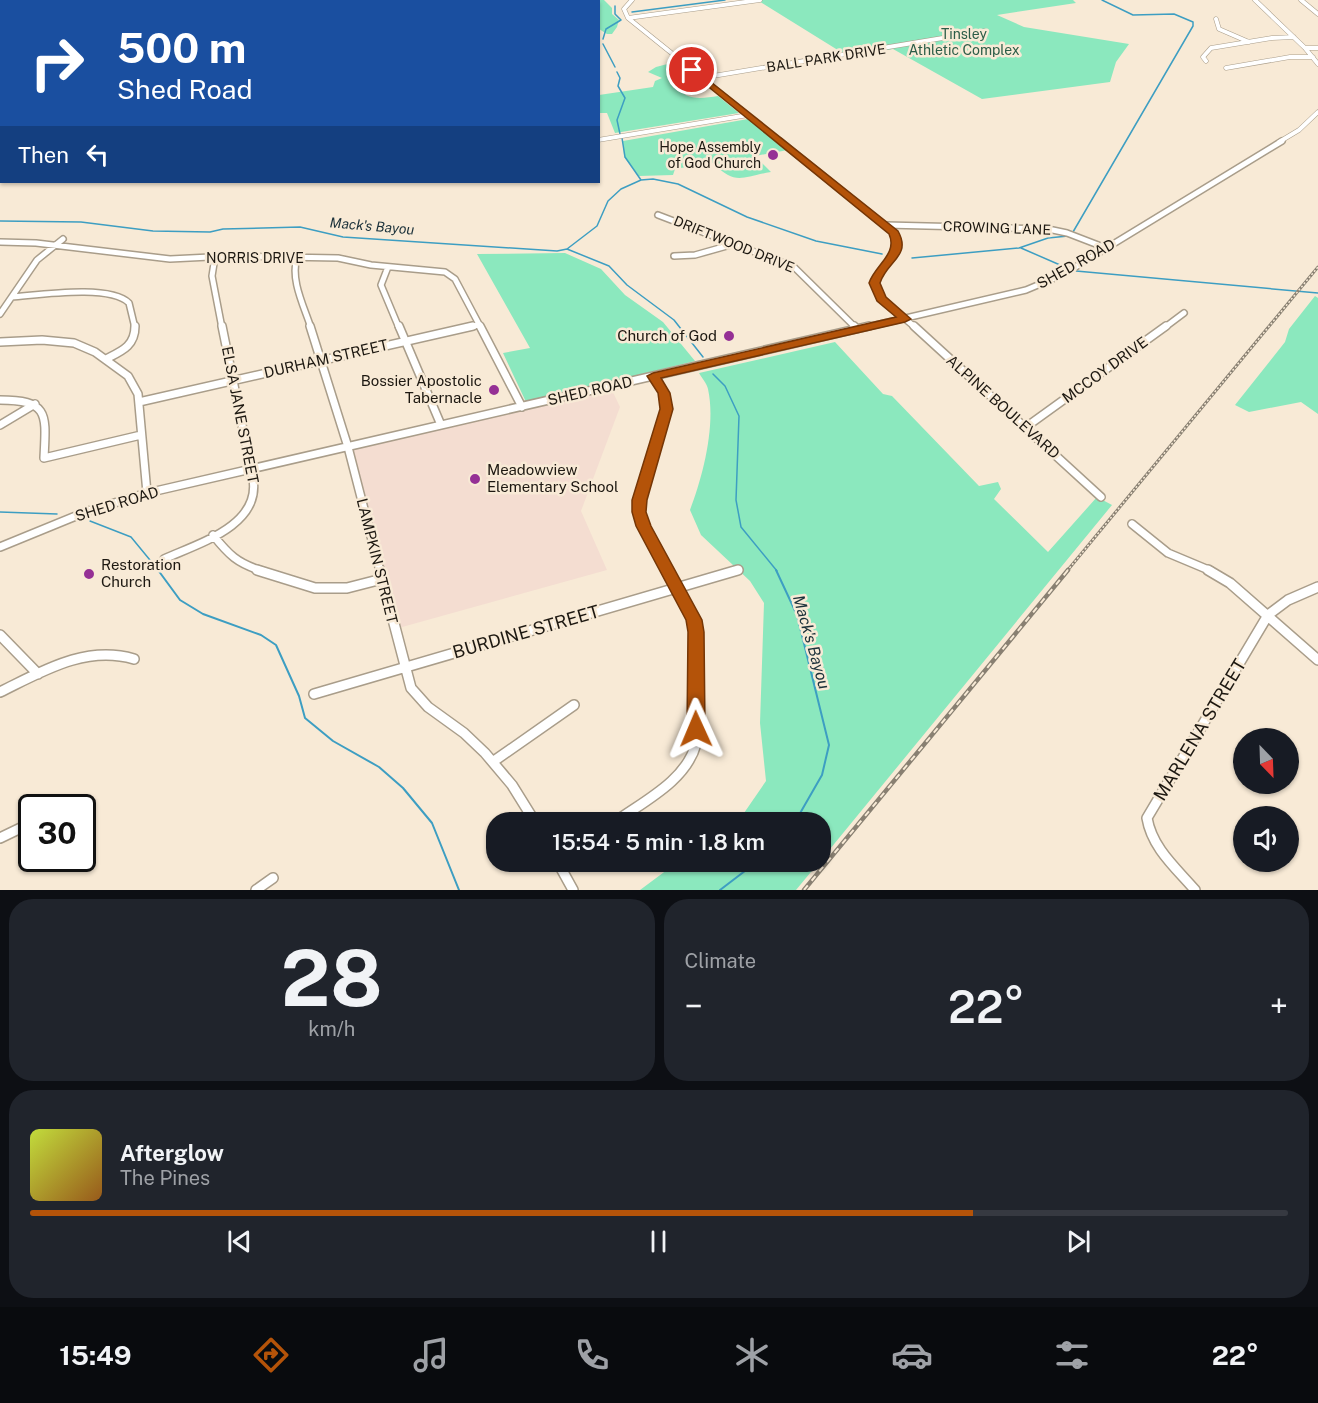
<!DOCTYPE html>
<meta charset="utf-8">
<style>
:root{--surface:#171b24;--page:#20242c;--text:#f1f3f6;--muted:#9ea1a6;--line:#363941;--accent:#b45309}
body{margin:0;font-family:"Public Sans",sans-serif;background:var(--page);color:var(--text);height:100vh;display:flex;flex-direction:column;font-size:22px;white-space:nowrap}
*{box-sizing:border-box;margin:0}
p{font-size:20px;color:var(--muted)}
.icon{flex:none;width:33px;height:33px;fill:none;stroke:currentColor;stroke-width:2;stroke-linecap:round;stroke-linejoin:round}
.map{position:relative;height:890px;overflow:hidden}
.side{display:flex;flex-direction:column;gap:9px;padding:9px;background:#0d0f14;flex:1}
.side>*{flex:none}
.guide{position:absolute;left:0px;top:0px;width:600px;height:183px;box-shadow:0 2px 4px #0004;background:#1a4fa0;color:#fff;overflow:hidden}
.needle{width:39px;rotate:157deg}
.fabs{position:absolute;left:1233px;top:728px;display:grid;gap:12px}
.fabs a{display:grid;place-items:center;width:66px;height:66px;border-radius:50%;background:var(--surface);box-shadow:0 2px 4px #0004;font-size:30px}
.speed{position:absolute;left:18px;top:794px;display:flex;gap:12px;font-size:30px;font-weight:700;text-align:center}
.speed>*{display:grid;place-content:center;width:78px;height:78px;border-radius:50%;background:var(--surface);box-shadow:0 2px 4px #0004;line-height:1}
.speed .limit{border:3px solid #111;border-radius:9px;background:#fff;color:#111}
.pin{position:absolute;display:grid;place-items:center;width:51px;height:51px;color:#fff;margin:-26px;border:3px solid #fff;border-radius:50%;box-shadow:0 2px 6px #0007}
.me{position:absolute;width:66px;margin:-33px;rotate:359deg;stroke-linejoin:round;filter:drop-shadow(0 0 4px #0008)}
.turn{display:flex;align-items:center;gap:21px;height:126px;padding:0 18px;font-size:27px}
.turn .icon{width:78px;height:78px;stroke-width:2.5}
.turn b{display:block;font-size:42px;line-height:51px}
.then{display:flex;align-items:center;height:57px;padding:0 18px;background:#0003;gap:12px;font-size:22px}
.big{font-size:45px;font-weight:600;line-height:1.1}
.side .widget{flex:1;display:flex;flex-direction:column;justify-content:center;gap:9px;min-width:0;padding:0 21px;border-radius:24px;background:var(--page)}
.side .dial{align-items:center;gap:0}
.dial b{font-size:78px;line-height:1}
.song{display:flex;align-items:center;gap:18px}
.cover{width:72px;height:72px;border-radius:9px;background:linear-gradient(135deg,hsl(70 70% 55%),hsl(30 70% 35%))}
.played{height:6px;border-radius:3px;background:linear-gradient(90deg,var(--accent) 75%,var(--line) 75%)}
.keys{display:flex;justify-content:space-around;direction:ltr}
.heat{display:flex;justify-content:space-between;align-items:center;font-size:33px;direction:ltr}
.side .tiles{flex:1;display:grid;gap:9px;grid-template-columns:1fr 1fr}
.widget:last-child{grid-column:span 2}
.trip{position:absolute;left:486px;top:812px;width:345px;height:60px;border-radius:24px;background:var(--surface);box-shadow:0 2px 4px #0004;font-weight:600;line-height:60px;text-align:center}
.dock{display:flex;height:96px;justify-content:space-around;align-items:center;background:#090b0e;color:var(--muted)}
.dock .icon{width:42px;height:42px}
.dock .selected{color:var(--accent)}
.dock b{font-size:27px;color:var(--text)}
.map>svg:first-child{display:block}
.education{fill:#f4ddd1}
.green{fill:#8be8be}
.lines{fill:none;stroke-linecap:round;stroke-linejoin:round}
.stream-far1{stroke:#3d9ec2;stroke-width:1.5}
.stream{stroke:#3d9ec2;stroke-width:2}
.minor-far3-casing{stroke:#a99d8a;stroke-width:5}
.minor-far2-casing{stroke:#a99d8a;stroke-width:8}
.minor-far1-casing{stroke:#a99d8a;stroke-width:10}
.minor-casing{stroke:#a99d8a;stroke-width:12}
.major-casing{stroke:#a99d8a;stroke-width:3}
.highway-casing{stroke:#a99d8a;stroke-width:4}
.minor-far3{stroke:#fff;stroke-width:4}
.minor-far2{stroke:#fff;stroke-width:5}
.minor-far1{stroke:#fff;stroke-width:7}
.minor{stroke:#fff;stroke-width:9}
.major{fill:#fff;fill-rule:evenodd}
.highway{fill:#fff;fill-rule:evenodd}
.rail-far1-casing{stroke:#898072;stroke-width:3}
.rail-casing{stroke:#898072;stroke-width:4.5}
.rail-far1{stroke:#f8ead6;stroke-width:1.5;stroke-dasharray:2;stroke-linecap:butt}
.rail{stroke:#f8ead6;stroke-width:2;stroke-dasharray:6;stroke-linecap:butt}
.route{fill:#b45309;stroke:#753606;stroke-width:1.5}
.poi-dot{fill:#953095;stroke:#f8ead6;stroke-width:2}
.labels{text-anchor:middle;stroke-width:5;stroke-linejoin:round;paint-order:stroke}
.far-park-label{font-size:14px;fill:#2c5d48;stroke:#f8ead6}
.far-street-label{font-size:14px;fill:#1d1811;stroke:#f8ead6}
.far-poi-label{font-size:14px;fill:#1d1811;stroke:#f8ead6;text-anchor:end}
.far-water-label{font-size:14px;font-style:italic;fill:#1b313a;stroke:#f8ead6}
.street-label{font-size:15px;fill:#1d1811;stroke:#f8ead6}
.poi-label{font-size:15px;fill:#1d1811;stroke:#f8ead6;text-anchor:end}
.water-label{font-size:16px;font-style:italic;fill:#1b313a;stroke:#f8ead6}
.near-street-label{font-size:18px;fill:#1d1811;stroke:#f8ead6}
</style>
<div class="map">
<svg width="1318" height="890" viewBox="0 0 1318 890">
<rect width="100%" height="100%" fill="#f8ead6"/>
<!-- education -->
<path class="education" d="M 610,386 L 620,407 L 581,511 L 607,570 L 395,629 L 348,447 Z"/>
<!-- green -->
<path class="green" d="M 557,0 L 604,0 L 612,8 L 612,14 L 619,20 L 617,27 L 612,34 L 607,34 L 599,29 L 598,2 Z
M 757,0 L 1073,0 L 1076,3 L 997,15 L 1024,27 L 1129,44 L 1116,62 L 1110,82 L 982,99 L 893,49 L 849,57 Z
M 675,62 L 706,86 L 683,85 L 679,90 C 690,101 704,98 718,96 L 739,113 L 615,133 L 607,113 L 599,113 L 599,95 L 653,87 L 655,81 L 662,78 L 648,72 L 656,67 Z
M 748,119 L 788,150 L 755,156 L 771,172 C 741,177 736,186 713,163 L 709,163 L 675,169 L 673,175 L 639,176 L 624,157 L 623,141 Z
M 565,253 L 601,269 L 625,295 L 663,322 L 695,361 L 526,402 L 503,353 L 530,348 L 477,254 Z
M 1315,296 L 1318,298 L 1318,414 L 1301,402 L 1249,412 L 1235,405 L 1285,342 L 1289,329 Z
M 835,342 L 883,394 L 892,396 L 979,486 L 998,482 L 1001,489 L 994,499 L 1048,552 L 1097,497 L 1112,505 L 821,860 L 820,822 L 733,822 L 744,813 L 766,781 L 760,723 L 764,603 L 750,581 L 701,535 L 690,510 C 703,476 716,425 708,389 C 707,384 702,378 699,373 Z
M 679,861 L 820,861 L 796,890 L 640,890 Z"/>
<g class="lines">
<!-- stream-far1 -->
<path class="stream-far1" d="M 632,12 L 725,0
M 603,39 L 606,29 L 621,20 L 615,14 L 615,6
M 603,44 L 615,67
M 617,72 L 620,78 L 618,86 L 625,98 L 617,120 L 620,134
M 622,138 L 625,157 L 641,180
M 0,221 L 81,222 L 153,231 L 210,232 L 223,229 L 300,227 L 343,237 L 557,251 L 567,249 L 609,266 L 627,285 L 674,320 L 703,357
M 1073,232 L 1193,26 L 1193,22 L 1174,14 L 1133,15 L 1102,0
M 1021,248 L 1067,268
M 567,249 L 597,226 L 608,201 L 621,189 L 641,180 L 653,179 L 678,184 L 747,217 L 816,241 L 882,254
M 912,258 L 1019,248 L 1048,238 L 1068,236
M 1076,271 L 1318,293
M 713,374 L 725,386 L 739,416 L 736,500 L 741,527 L 777,571
M 0,512 L 57,514
M 90,521 L 131,537 L 159,571"/>
<!-- stream -->
<path class="stream" d="M 158,570 L 180,600 L 203,614 L 261,635 L 276,645 L 299,696 L 305,718 L 333,741 L 379,767 L 403,788 L 432,823 L 459,890
M 776,570 L 797,615 L 829,745 L 822,775 L 795,822
M 720,890 L 758,861"/>
<defs>
<path id="minor-far3" d="M 2,0 L 4,2
M 632,0 L 624,9 L 628,18 L 782,142
M 1255,0 L 1305,48 L 1318,64
M 1301,0 L 1318,14
M 628,18 L 760,0
M 1216,19 L 1219,29 L 1249,42
M 1305,48 L 1318,48
M 1206,61 L 1203,57 L 1211,48 L 1272,38 L 1294,37
M 1226,68 L 1290,57 L 1313,57
M 701,78 L 985,31
M 598,140 L 748,115
M 1279,142 L 1299,130 L 1318,112"/>
<path id="minor-far2" d="M 780,141 L 894,233 L 897,247 L 874,283 L 881,299 L 916,328
M 658,215 L 794,267 L 856,328
M 886,225 L 1048,229 L 1067,233 L 1106,248
M 0,242 L 36,243 L 170,259 L 230,256 L 338,258 L 371,265 L 445,272 L 455,279 L 481,328
M 674,256 L 695,255 L 734,244
M 215,257 L 212,276 L 222,328
M 297,257 C 290,280 304,306 311,328
M 388,267 L 381,285 L 399,328
M 12,297 C 39,295 110,284 129,303 L 135,328
M 0,314 L 37,260 L 63,239
M 466,328 L 478,325
M 863,328 L 1026,290 L 1064,274 L 1282,141
M 1164,328 L 1184,313"/>
<path id="minor-far1" d="M 310,326 L 348,447 L 380,571
M 399,326 L 441,425
M 480,326 L 522,407
M 854,326 L 857,329
M 914,326 L 1101,497
M 0,342 L 42,340 L 74,343 L 95,352 L 128,376 L 138,394 L 147,493
M 106,359 C 122,351 135,346 135,326
M 653,376 L 664,393 L 667,409 L 639,500 L 639,512 L 644,526 L 668,571
M 0,400 C 50,400 46,415 44,458 L 141,435
M 139,402 L 473,326
M 0,425 L 35,404
M 1026,427 L 1166,326
M 1132,524 L 1168,553 L 1211,571
M 213,535 C 229,555 237,563 262,571
M 0,547 L 88,511 L 147,493 L 869,326
M 164,559 C 197,544 261,526 253,479 L 222,326
M 734,571 L 738,570"/>
<path id="minor" d="M 257,570 L 315,588 L 347,588 L 382,579
M 380,570 L 411,688 L 428,707 L 464,733 L 485,753 L 512,785 L 535,822
M 1208,570 L 1230,583 L 1318,660
M 0,635 L 38,674
M 0,692 C 43,671 85,645 134,659
M 314,694 L 738,570
M 494,761 L 574,705
M 615,822 C 644,801 686,781 696,744 L 696,632 L 694,620 L 667,570
M 0,838 L 27,825
M 557,861 L 573,890
M 256,890 L 273,878
M 1195,890 C 1176,868 1152,848 1147,818 L 1268,615 L 1288,600 L 1318,587"/>
<path id="major" d="M 9,0 L 16,0 L 14,2 L 6,2 Z
M 414,0 L 421,0 L 419,2 L 411,2 Z
M 427,0 L 434,0 L 432,2 L 424,2 Z
M 0,3 L 2,3 L 2,5 L 0,5 Z
M 2,113 L 2,117 L 0,118 L 0,114 Z"/>
<path id="highway" d="M 131,0 L 140,0 L 127,2 Z
M 152,0 L 162,0 L 148,2 Z
M 2,23 L 2,27 L 0,28 L 0,24 Z
M 2,33 L 2,37 L 0,38 L 0,34 Z"/>
</defs>
<!-- minor-far3 casing -->
<use href="#minor-far3" class="minor-far3-casing"/>
<!-- minor-far2 casing -->
<use href="#minor-far2" class="minor-far2-casing"/>
<!-- minor-far1 casing -->
<use href="#minor-far1" class="minor-far1-casing"/>
<!-- minor casing -->
<use href="#minor" class="minor-casing"/>
<!-- major casing -->
<use href="#major" class="major-casing"/>
<!-- highway casing -->
<use href="#highway" class="highway-casing"/>
<!-- minor-far3 -->
<use href="#minor-far3" class="minor-far3"/>
<!-- minor-far2 -->
<use href="#minor-far2" class="minor-far2"/>
<!-- minor-far1 -->
<use href="#minor-far1" class="minor-far1"/>
<!-- minor -->
<use href="#minor" class="minor"/>
<!-- major -->
<use href="#major" class="major"/>
<!-- highway -->
<use href="#highway" class="highway"/>
<defs>
<path id="rail-far1" d="M 1067,571 L 1318,267"/>
<path id="rail" d="M 804,890 L 1068,570"/>
</defs>
<!-- rail-far1 casing -->
<use href="#rail-far1" class="rail-far1-casing"/>
<!-- rail casing -->
<use href="#rail" class="rail-casing"/>
<!-- rail-far1 -->
<use href="#rail-far1" class="rail-far1"/>
<!-- rail -->
<use href="#rail" class="rail"/>
</g>
<!-- route -->
<path class="route" d="M 692,67 L 898,231 C 912,256 887,261 880,283 L 886,297 L 911,319 L 905,322 L 661,378 L 670,393 L 673,409 L 647,500 L 646,512 L 651,526 L 702,620 L 704,632 L 705,729 L 703,735 L 696,737 L 690,735 L 687,729 L 688,632 L 686,620 L 636,526 L 632,512 L 632,500 L 660,409 L 658,393 L 647,376 L 653,373 L 896,317 L 877,301 L 869,283 C 875,265 898,254 889,234 L 689,71 L 688,70 Z"/>
<!-- markers -->
<g class="poi-dot">
<circle cx="773" cy="155" r="6"/>
<circle cx="729" cy="336" r="6"/>
<circle cx="494" cy="390" r="6"/>
<circle cx="475" cy="479" r="6"/>
<circle cx="89" cy="574" r="6"/>
</g>
<g class="labels">
<!-- far-park labels -->
<g class="far-park-label">
<text x="964" y="39">Tinsley<tspan x="964" dy="16">Athletic Complex</tspan></text>
</g>
<!-- far-street labels -->
<g class="far-street-label">
<text transform="translate(826 58) rotate(-9)" y="5">BALL PARK DRIVE</text>
<text transform="translate(997 228) rotate(2)" y="5">CROWING LANE</text>
<text transform="translate(734 244) rotate(22)" y="5">DRIFTWOOD DRIVE</text>
<text x="255" y="263">NORRIS DRIVE</text>
</g>
<!-- far-poi labels -->
<g class="far-poi-label">
<text x="761" y="152">Hope Assembly<tspan x="761" dy="16">of God Church</tspan></text>
</g>
<!-- far-water labels -->
<g class="far-water-label">
<text transform="translate(372 226) rotate(5)" y="5">Mack's Bayou</text>
</g>
<!-- street labels -->
<g class="street-label">
<text transform="translate(1076 264) rotate(-29)" y="5">SHED ROAD</text>
<text transform="translate(326 359) rotate(-13)" y="5">DURHAM STREET</text>
<text transform="translate(1105 370) rotate(-36)" y="5">MCCOY DRIVE</text>
<text transform="translate(590 391) rotate(-13)" y="5">SHED ROAD</text>
<text transform="translate(1003 407) rotate(42)" y="5">ALPINE BOULEVARD</text>
<text transform="translate(240 415) rotate(79)" y="5">ELSA JANE STREET</text>
<text transform="translate(117 504) rotate(-17)" y="5">SHED ROAD</text>
<text transform="translate(377 561) rotate(76)" y="5">LAMPKIN STREET</text>
</g>
<!-- poi labels -->
<g class="poi-label">
<text x="717" y="341">Church of God</text>
<text x="482" y="386">Bossier Apostolic<tspan x="482" dy="17">Tabernacle</tspan></text>
<text x="487" y="475" text-anchor="start">Meadowview<tspan x="487" dy="17">Elementary School</tspan></text>
<text x="101" y="570" text-anchor="start">Restoration<tspan x="101" dy="17">Church</tspan></text>
</g>
<!-- water labels -->
<g class="water-label">
<text transform="translate(812 642) rotate(74)" y="6">Mack's Bayou</text>
</g>
<!-- near-street labels -->
<g class="near-street-label">
<text transform="translate(526 632) rotate(-16)" y="6">BURDINE STREET</text>
<text transform="translate(1200 730) rotate(-59)" y="6">MARLENA STREET</text>
</g>
</g>
</svg>
<div class="fabs">
<a><svg class="needle" viewBox="-14 -14 28 28"><path d="M0-13l5 13h-10z" fill="#e53935"/><path d="M0 13l5-13h-10z" fill="#9ea1a6"/></svg></a>
<a><svg class="icon" aria-label="sound" viewBox="0 0 24 24"><path d="M4 9h4l5-4v14l-5-4H4zM17 9q2 3 0 6"/></svg></a>
</div>
<div class="speed"><div class="limit">30</div></div>
<div class="pin" style="left:692px;top:70px;background:#d93025"><svg class="icon" aria-label="arrive" viewBox="0 0 24 24"><path d="M6 21V4h12l-3 4 3 4H6"/></svg></div>
<svg class="me" style="left:696px;top:729px" viewBox="-20 -20 40 40"><path d="M0-17L14 15 0 8-14 15z" fill="#b45309" stroke="#fff" stroke-width="4"/></svg>
<div class="trip">15:54 · 5 min · 1.8 km</div>
<div class="guide">
<div class="turn"><svg class="icon" aria-label="right" viewBox="0 0 24 24"><path d="M7 20v-9h11M14 6l5 5-5 5"/></svg><div><b>500 m</b>Shed Road</div></div>
<div class="then">Then<svg class="icon" aria-label="left" viewBox="0 0 24 24"><path d="M17 20v-9H6M10 6l-5 5 5 5"/></svg></div>
</div>
</div>
<section class="side">
<div class="tiles">
<div class="widget dial"><b>28</b><p>km/h</p></div>
<div class="widget"><p>Climate</p>
<div class="heat"><a>−</a><b class="big">22°</b><a>+</a></div>
</div>
<div class="widget">
<div class="song"><i class="cover"></i><div><b>Afterglow</b><p>The Pines</p></div></div>
<div class="played"></div>
<div class="keys"><svg class="icon" aria-label="previous" viewBox="0 0 24 24"><path d="M18 5L8 12l10 7zM5 5v14"/></svg><svg class="icon" aria-label="pause" viewBox="0 0 24 24"><path d="M8 5v14M16 5v14"/></svg><svg class="icon" aria-label="next" viewBox="0 0 24 24"><path d="M6 5l10 7-10 7zM19 5v14"/></svg></div>
</div>
</div>
</section>
<nav class="dock">
<b>15:49</b>
<svg class="icon selected" aria-label="directions" viewBox="0 0 24 24"><path d="M12 3l9 9-9 9-9-9zM9 14v-3h6M13 9l2 2-2 2"/></svg>
<svg class="icon" aria-label="music" viewBox="0 0 24 24"><path d="M9 18V5l10-2v13"/><circle cx="6" cy="18" r="3"/><circle cx="16" cy="16" r="3"/></svg>
<svg class="icon" aria-label="phone" viewBox="0 0 24 24"><path d="M5 4h4l2 5-3 2q2 4 5 5l2-3 5 2v4C11 20 4 13 5 4z"/></svg>
<svg class="icon" aria-label="climate" viewBox="0 0 24 24"><path d="M12 3v18M4 7l16 10M4 17L20 7"/></svg>
<svg class="icon" aria-label="car" viewBox="0 0 24 24"><path d="M5 17H2v-5l4-1 3-4h7l3 4 3 1v5h-3M9 17h6M6 11h13"/><circle cx="7" cy="17" r="2"/><circle cx="17" cy="17" r="2"/></svg>
<svg class="icon" aria-label="filters" viewBox="0 0 24 24"><path d="M4 7h16M4 17h16"/><circle cx="9" cy="7" r="2"/><circle cx="15" cy="17" r="2"/></svg>
<b>22°</b>
</nav>
